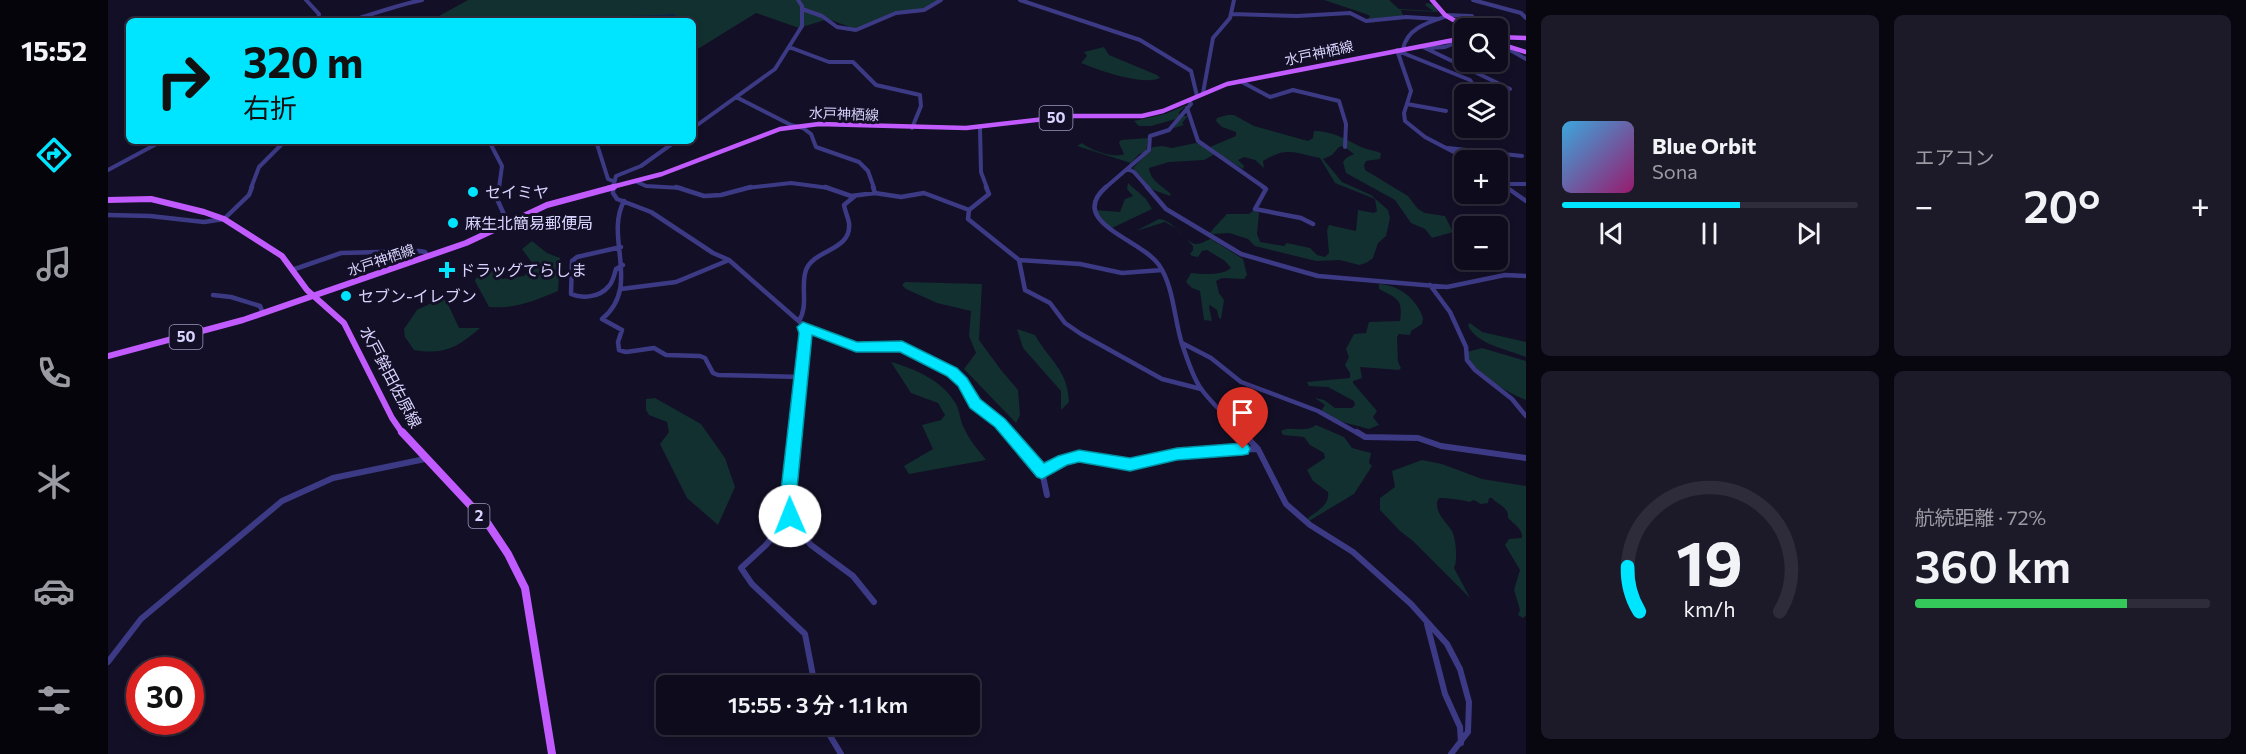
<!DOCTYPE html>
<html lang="ja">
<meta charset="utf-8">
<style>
:root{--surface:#0e0b1c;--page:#1c1929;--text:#f1f3f6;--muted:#9b9ba3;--line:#2e2b3b;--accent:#00e5ff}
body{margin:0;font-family:Commissioner,"Noto Sans JP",sans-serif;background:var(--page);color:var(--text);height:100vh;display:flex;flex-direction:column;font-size:22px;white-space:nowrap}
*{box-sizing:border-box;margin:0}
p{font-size:20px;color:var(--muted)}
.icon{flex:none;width:33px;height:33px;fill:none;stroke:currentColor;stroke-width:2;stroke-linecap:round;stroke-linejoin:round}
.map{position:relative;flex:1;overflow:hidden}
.side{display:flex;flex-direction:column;gap:15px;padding:15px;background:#08060f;width:720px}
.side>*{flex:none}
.guide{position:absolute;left:18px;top:18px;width:570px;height:126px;border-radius:9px;box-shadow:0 3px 9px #0003,0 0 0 2px var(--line);background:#00e5ff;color:#111;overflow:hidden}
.tools{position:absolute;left:1346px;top:18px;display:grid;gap:12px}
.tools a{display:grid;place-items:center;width:54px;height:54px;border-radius:9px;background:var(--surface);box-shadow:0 3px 9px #0003,0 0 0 2px var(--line);font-size:30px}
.speed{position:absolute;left:18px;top:657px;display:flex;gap:12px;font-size:30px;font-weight:700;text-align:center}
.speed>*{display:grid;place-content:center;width:78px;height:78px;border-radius:50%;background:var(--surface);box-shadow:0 3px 9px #0003,0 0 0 2px var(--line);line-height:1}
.speed .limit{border:9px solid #d22;background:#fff;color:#111}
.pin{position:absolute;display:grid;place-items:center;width:51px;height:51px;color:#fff;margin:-62px -26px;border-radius:50% 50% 50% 0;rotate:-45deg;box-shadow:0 0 6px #0007}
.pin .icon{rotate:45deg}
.me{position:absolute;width:66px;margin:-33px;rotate:359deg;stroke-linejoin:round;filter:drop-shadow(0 0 4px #0008)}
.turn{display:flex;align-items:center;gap:21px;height:126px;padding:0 18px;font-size:27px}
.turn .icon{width:78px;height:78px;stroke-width:2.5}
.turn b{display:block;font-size:42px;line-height:51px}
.big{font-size:45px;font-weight:600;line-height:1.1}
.side .widget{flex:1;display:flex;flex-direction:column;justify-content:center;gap:9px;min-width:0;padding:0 21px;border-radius:9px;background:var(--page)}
.side .dial{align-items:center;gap:0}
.dial svg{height:156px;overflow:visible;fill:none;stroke:var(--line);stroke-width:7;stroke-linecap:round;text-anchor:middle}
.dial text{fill:var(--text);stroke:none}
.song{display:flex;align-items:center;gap:18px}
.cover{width:72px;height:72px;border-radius:9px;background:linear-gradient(135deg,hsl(200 70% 55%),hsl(320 70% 35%))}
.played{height:6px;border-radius:3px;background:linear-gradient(90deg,var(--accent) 60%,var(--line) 60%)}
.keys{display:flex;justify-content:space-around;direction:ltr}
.heat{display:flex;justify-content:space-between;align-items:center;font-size:33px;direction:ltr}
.charge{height:9px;border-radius:4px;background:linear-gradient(90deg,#34c759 72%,var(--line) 0)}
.side .tiles{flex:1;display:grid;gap:15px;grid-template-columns:repeat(2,1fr)}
.trip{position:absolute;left:548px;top:675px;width:324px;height:60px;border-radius:9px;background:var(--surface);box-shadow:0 3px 9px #0003,0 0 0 2px var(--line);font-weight:600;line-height:60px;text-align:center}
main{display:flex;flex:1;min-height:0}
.menu{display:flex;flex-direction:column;width:108px;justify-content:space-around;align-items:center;background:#06040b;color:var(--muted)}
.menu .icon{width:42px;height:42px}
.menu .selected{color:var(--accent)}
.menu b{font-size:27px;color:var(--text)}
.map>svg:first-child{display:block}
.green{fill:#12302f}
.water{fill:#0c2248}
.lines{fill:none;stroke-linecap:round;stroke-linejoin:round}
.minor-far2{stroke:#3d3a85;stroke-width:4}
.minor-far1{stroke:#3d3a85;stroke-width:4.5}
.minor{stroke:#3d3a85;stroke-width:6}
.major-far2{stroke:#c25bff;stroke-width:4.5}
.major-far1{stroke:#c25bff;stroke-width:6}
.major{stroke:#c25bff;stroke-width:8}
.route{fill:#00e5ff;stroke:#0095a6;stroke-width:1.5}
.poi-dot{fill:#00e5ff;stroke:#130f26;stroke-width:2}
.labels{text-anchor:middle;stroke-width:6;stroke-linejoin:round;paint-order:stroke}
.far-street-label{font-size:14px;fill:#d9d4ff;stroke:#130f26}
.shield{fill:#130f26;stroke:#9e99be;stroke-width:1.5}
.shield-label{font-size:15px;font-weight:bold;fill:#d9d4ff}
.poi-label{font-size:16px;fill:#d9d4ff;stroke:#130f26;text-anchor:start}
.street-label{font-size:16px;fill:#d9d4ff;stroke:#130f26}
</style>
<main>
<nav class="menu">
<b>15:52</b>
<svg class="icon selected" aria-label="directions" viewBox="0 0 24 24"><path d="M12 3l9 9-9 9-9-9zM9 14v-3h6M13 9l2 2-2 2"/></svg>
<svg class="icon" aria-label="music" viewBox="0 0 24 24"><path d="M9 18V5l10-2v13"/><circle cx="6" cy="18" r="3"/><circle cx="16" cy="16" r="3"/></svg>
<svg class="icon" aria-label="phone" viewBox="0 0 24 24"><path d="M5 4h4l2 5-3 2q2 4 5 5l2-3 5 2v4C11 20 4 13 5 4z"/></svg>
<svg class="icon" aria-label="climate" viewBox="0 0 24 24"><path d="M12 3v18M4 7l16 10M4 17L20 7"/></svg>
<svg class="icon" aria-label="car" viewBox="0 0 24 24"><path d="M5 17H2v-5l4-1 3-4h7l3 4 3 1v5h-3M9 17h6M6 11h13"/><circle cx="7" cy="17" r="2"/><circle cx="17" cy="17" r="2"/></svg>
<svg class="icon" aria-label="filters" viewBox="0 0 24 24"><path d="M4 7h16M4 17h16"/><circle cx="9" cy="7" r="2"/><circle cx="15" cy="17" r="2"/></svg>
</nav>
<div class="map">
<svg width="1418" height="754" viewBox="0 0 1418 754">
<rect width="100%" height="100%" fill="#130f26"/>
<!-- green -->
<path class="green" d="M 360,0 L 832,0 L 812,12 L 791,11 L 747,29 L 720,19 L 691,28 L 648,13 L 585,52 L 585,21 L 322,21 Z
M 1216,0 L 1281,0 L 1291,9 L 1325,11 L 1317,5 L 1319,3 L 1326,5 L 1330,12 L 1293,10 L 1295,16 L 1260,19 L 1262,16 L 1258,14 Z
M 996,47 L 1001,55 L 1049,75 L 1052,78 C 1034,86 990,70 973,63 L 979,56 L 976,52 Z
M 1079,105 L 1071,112 L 1071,116 L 1080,116 L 1074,123 L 1076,125 L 1066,128 L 1070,121 L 1068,119 L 1043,126 L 1031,126 L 1026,121 L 1057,114 Z
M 1119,115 L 1126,115 L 1146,126 L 1200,141 L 1205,138 L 1206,131 C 1225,131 1237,139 1253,147 C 1259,150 1266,150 1273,153 L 1272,159 L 1258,161 L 1256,165 L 1257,170 L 1300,196 L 1310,209 L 1317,213 L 1337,216 L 1345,232 L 1324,238 L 1317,229 L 1303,223 L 1287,200 L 1238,173 L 1235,162 L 1238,158 L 1246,154 L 1235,146 L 1231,147 L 1224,155 L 1215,159 L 1234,182 L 1263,195 L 1280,210 L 1282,218 L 1278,236 L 1270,243 L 1265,258 L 1258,263 L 1251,265 L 1232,260 L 1208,261 L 1147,246 L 1140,239 L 1121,233 L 1104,234 L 1102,233 C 1104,230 1117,216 1119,214 L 1141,214 L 1146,210 L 1151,213 L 1149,234 L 1152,242 L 1176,246 L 1179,243 L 1202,248 L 1209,255 L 1217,257 L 1221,253 L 1219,230 L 1221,225 L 1248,231 L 1250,210 L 1266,213 L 1269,211 L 1267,199 L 1227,183 L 1212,158 C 1188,153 1178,146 1155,161 L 1156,168 L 1147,160 L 1136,157 L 1130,160 L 1136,166 L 1135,169 L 1109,153 L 1096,160 L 1061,162 L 1041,168 C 1042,180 1054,186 1063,194 L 1062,196 L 1043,189 L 1025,168 L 1045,147 L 1054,146 L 1064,148 L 1088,143 L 1102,147 L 1128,136 L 1128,132 L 1114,127 L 1108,121 L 1109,118 Z
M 1040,138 L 1038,152 L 1031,154 L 1023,163 L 969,146 L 974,143 C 982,150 1007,159 1016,154 L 1011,143 L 1013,140 Z
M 1020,183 L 1038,199 L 1044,209 L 1004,228 L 999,225 L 987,210 L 1012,212 L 1017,199 L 1025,196 L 1019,189 Z
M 1051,219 C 1067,220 1078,245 1089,244 C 1094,244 1098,240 1103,239 L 1135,259 L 1139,275 L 1136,279 L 1114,278 L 1108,281 L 1111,293 L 1116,300 L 1113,319 L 1111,318 L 1109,310 L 1102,305 L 1101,307 L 1104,321 L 1096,320 L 1092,291 L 1084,288 L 1078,282 L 1083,273 C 1095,274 1114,276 1123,268 L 1117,261 L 1099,250 L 1094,251 L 1090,257 L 1084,256 L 1082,254 L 1085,250 L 1085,246 L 1069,229 L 1057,222 L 1028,231 Z
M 424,241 L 439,253 L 452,258 L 450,291 C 426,301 407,309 381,307 L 367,281 C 370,271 384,268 392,274 L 394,279 L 416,276 L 424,268 L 425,264 L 414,249 Z
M 797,282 L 874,284 L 871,340 L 893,370 L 910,390 L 912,415 L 908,423 L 856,369 L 868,353 L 861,336 L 863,311 L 829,303 L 798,289 L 794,285 Z
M 1271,284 C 1291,285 1309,299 1315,318 L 1314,324 L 1303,331 L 1302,335 L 1291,334 L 1289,337 L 1290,362 L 1293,368 L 1291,370 L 1252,367 L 1254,378 L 1245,381 L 1245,383 L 1269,411 L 1265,417 L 1271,425 L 1261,429 C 1241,423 1234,424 1215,412 L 1214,409 L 1217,405 L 1207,398 L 1216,400 L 1227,408 L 1244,408 L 1247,405 L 1246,401 L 1220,387 L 1201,386 L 1199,382 L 1242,378 L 1242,373 L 1237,365 L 1241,357 L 1238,349 L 1246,334 L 1258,333 L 1261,322 L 1292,321 C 1295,299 1290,299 1271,289 Z
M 330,300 L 338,300 L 351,328 L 372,328 C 349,348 336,355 306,350 L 297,337 L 296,329 L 309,310 Z
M 1362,323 L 1374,332 L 1418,342 L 1418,357 C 1401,350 1367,344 1360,325 Z
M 909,329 L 927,335 C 941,360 960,370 961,402 L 953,410 L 953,391 L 915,348 Z
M 1374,348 L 1418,361 L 1418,400 C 1400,393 1362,372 1359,352 Z
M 783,362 C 807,369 834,380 848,404 C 852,411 852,422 857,430 C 862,441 871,451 878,460 L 801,474 L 796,466 L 825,449 L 814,425 L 833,420 L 837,415 L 830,403 L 803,393 Z
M 547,398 L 593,424 L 617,458 L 627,487 L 610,525 L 579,498 L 552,444 L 561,432 L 559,422 L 541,415 L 538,410 L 538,399 Z
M 1208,425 L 1236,437 L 1244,448 L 1263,453 L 1261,463 L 1264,466 L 1246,494 L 1201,521 L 1200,518 C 1209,511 1222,505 1220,492 L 1205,481 L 1199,470 L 1217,458 L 1216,453 L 1202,445 L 1196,437 L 1175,435 L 1173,431 C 1183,425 1195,434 1208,425 Z
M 1314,460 L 1334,464 L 1374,479 L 1418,486 L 1418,615 L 1415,618 L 1410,615 L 1412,610 L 1406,590 L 1412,570 L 1397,545 L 1401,539 L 1414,538 C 1415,529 1406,524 1400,518 C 1401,507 1390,505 1384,498 L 1381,498 L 1380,503 L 1373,504 L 1366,500 L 1361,502 C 1356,500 1338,498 1331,498 L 1329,502 C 1328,515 1338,521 1344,531 C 1348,539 1350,561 1346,568 L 1362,598 L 1305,541 L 1292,531 L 1272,510 L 1272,498 L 1287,487 L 1284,471 Z"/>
<!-- water -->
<path class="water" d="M 566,14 L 570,19 L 496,21 C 518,13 543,17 566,14 Z"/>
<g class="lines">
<!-- minor-far2 -->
<path class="minor-far2" d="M 198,0 L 211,14 L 210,21
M 912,0 L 1032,40 L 1083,71 L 1089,96
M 1365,0 L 1413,13 L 1418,18
M 694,9 L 714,16 L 729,27 L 748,30 L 788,13 L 816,10 L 833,0
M 1124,14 L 1189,16 L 1242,13 L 1258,21 L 1298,17 L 1331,19
M 1337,15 L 1364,16
M 241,21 C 266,14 289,5 314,0
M 1313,46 L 1402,89
M 1395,46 L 1418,59
M 681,47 L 721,62 L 745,62 L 768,85 L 812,95 L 813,106 L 804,128
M 1321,48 L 1337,47 L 1350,42 L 1347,39
M 1295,49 C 1299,28 1321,22 1339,16
M 1289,50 L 1303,91 L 1296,113 L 1297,121 L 1317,137 L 1361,160
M 1290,51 L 1362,80 L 1368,89
M 1132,81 L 1162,97 L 1185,90 L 1231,101 L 1238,124 L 1237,147
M 1095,93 L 1105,38 L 1122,18 L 1126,0
M 628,97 L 683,125 L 695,128 L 703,134 L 708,147 L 751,162 L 760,171 L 766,188
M 1299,104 L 1338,111
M 1079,108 L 1090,141 L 1157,188
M 585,128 L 667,69 L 694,26 L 694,6 L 690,0
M 872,128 L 873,172 L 879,188
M 381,141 L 394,166 L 391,188
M 488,141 L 500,179 L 505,181
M 1340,148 L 1414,156
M 1020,169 L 1026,172 L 1040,188
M 0,170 L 54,141
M 527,181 L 538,186 L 573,188
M 1389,181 L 1400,188
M 1396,184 L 1418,184
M 143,188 L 151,167 L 177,141
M 505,188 L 508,176 L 533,166 L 568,141
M 638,188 L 683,183 L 721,188
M 997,188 L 1041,150 L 1042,136 L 1061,130 L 1083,104 L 1081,100"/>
<!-- minor-far1 -->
<path class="minor-far1" d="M 391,187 L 389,199 L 400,223
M 505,187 L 505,193 L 509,199 L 543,212 L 605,253 L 621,260 L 694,324 L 697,333 L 687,434
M 568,187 L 596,196 L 613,195 L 643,187
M 717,187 L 743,196 L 767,193 L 793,197 L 816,193 L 861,210
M 765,187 L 767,193
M 998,187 C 958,222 1033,239 1051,265 C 1066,287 1066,319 1074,344 C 1079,358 1085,379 1094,390 C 1106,406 1122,420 1136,434
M 1039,187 L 1058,209 L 1133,254 L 1210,276 L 1339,287 L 1397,275 L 1418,276
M 1155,187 L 1158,189 L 1147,209 L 1193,218 L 1205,224
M 1398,187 L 1418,201
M 516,201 C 496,238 534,286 494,319 L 514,330 L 510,342 L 511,350 L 518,352 L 546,348 L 558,355 L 592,356 L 597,358 L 605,373 L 610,375 L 693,377
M 861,210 L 860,219 L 911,260 L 972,264 L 1014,273 L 1054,270
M 861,210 L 881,194 L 878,187
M 0,215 L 42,216 L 96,222 L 116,219 L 141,195 L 144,187
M 513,247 L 469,257 L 464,261 L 463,294 C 474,299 492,297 500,287 C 505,283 506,275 508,269 L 515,265
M 911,260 L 917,290 L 942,303 L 957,323 L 973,334 L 1054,379 L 1093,389
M 184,270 L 233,253 L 311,251 L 317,252 L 320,256
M 1322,285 L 1342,312 L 1358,347 L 1359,360 L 1367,370 L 1404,399 L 1418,416
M 513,289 L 568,282 L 621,260
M 105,295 L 123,297 L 152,306 L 155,313
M 691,321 C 701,304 692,287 698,270 C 706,249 744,251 741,223 C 740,217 737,211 736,205 L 747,196
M 695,327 L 748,347 L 794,346 L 844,372 L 855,382 L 870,407 L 892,423 L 901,434
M 1074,343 L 1103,358 L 1133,382 L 1210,411 L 1251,434"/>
<!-- minor -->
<path class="minor" d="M 687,432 L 680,499 L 689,528 L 703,545 L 745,576 L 766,602
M 900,432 L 934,472 L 939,495
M 1134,432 L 1150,449 L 1178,504 L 1202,525 L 1245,552 L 1303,604 L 1339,644 L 1352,669 L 1361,702 L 1360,732 L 1343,754
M 1249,432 L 1257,437 L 1310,438 L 1333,446 L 1418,458
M 934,472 L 955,460 L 971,456 L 1022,465 L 1089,451 L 1150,449
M 682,516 L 658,545 L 633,568 L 644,584 L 697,634 L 707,686
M 1319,624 L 1337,694 L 1352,727 L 1353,743
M 0,662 L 33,619 L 174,501 L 225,478 L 317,459
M 715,724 L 733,754"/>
<!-- major-far2 -->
<path class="major-far2" d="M 1324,0 L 1337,15 L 1359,28
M 1389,37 L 1418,38
M 1389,43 L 1418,52
M 500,188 L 554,174 L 672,129 L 711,124 L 858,128 L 963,116 L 1034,116 L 1055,111 L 1119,84 L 1356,38"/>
<!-- major-far1 -->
<path class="major-far1" d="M 0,200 L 43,199 L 96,212 L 116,219 L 174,256 L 199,290 L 236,323 L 284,418 L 295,434
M 0,356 L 135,320 L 358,243 L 439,205 L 506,187"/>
<!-- major -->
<path class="major" d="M 294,432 L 380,524 L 400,554 L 417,588 L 444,754"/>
</g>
<!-- route -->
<path class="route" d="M 695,322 L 749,342 L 794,341 L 849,368 L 859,378 L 872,399 L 897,419 L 936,463 L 950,456 L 971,450 L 1022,458 L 1069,448 L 1135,443 L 1140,445 L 1142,449 L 1140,454 L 1135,455 L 1069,460 L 1022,471 L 971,462 L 959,465 L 934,479 L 929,477 L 887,427 L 862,408 L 850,386 L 839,376 L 792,352 L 748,352 L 704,335 L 688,499 L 690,516 L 688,521 L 682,523 L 677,521 L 672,499 L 691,333 L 689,327 Z"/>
<!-- markers -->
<g class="poi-dot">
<circle cx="365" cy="192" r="6"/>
<circle cx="345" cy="223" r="6"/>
<path d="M336 261h6v6h6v6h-6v6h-6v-6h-6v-6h6z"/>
<circle cx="238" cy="296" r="6"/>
</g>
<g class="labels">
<!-- far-street labels -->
<g class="far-street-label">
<text transform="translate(1211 53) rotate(-12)" y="5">水戸神栖線</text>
<text transform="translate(736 114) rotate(2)" y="5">水戸神栖線</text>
<text transform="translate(273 260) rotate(-19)" y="5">水戸神栖線</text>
</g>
<!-- shield labels -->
<g class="shield">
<rect x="931.5" y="106" width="33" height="24" rx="4.5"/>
<rect x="61.5" y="325" width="33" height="24" rx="4.5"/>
<rect x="360.5" y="504" width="21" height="24" rx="4.5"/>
</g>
<g class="shield-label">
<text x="948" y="123">50</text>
<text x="78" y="342">50</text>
<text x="371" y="521">2</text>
</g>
<!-- poi labels -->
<g class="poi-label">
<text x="377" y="198">セイミヤ</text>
<text x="357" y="229">麻生北簡易郵便局</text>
<text x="351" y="276">ドラッグてらしま</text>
<text x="250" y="302">セブン-イレブン</text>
</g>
<!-- street labels -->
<g class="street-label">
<text transform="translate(283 377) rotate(62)" y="6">水戸鉾田佐原線</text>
</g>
</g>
</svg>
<div class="tools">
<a><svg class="icon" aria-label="search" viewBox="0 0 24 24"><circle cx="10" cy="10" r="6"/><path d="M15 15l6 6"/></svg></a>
<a><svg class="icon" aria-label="layers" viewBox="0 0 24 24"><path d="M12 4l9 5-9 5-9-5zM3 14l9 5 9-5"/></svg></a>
<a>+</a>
<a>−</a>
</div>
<div class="speed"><div class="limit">30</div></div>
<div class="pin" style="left:1135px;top:449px;background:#d93025"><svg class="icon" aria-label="arrive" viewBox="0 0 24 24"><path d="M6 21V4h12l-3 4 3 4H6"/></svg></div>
<svg class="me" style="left:682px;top:516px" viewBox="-20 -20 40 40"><circle r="19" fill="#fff"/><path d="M0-13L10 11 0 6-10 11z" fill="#00e5ff"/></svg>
<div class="trip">15:55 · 3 分 · 1.1 km</div>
<div class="guide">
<div class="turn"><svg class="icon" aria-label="right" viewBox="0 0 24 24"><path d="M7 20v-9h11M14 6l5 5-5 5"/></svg><div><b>320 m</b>右折</div></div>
</div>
</div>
<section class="side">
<div class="tiles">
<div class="widget">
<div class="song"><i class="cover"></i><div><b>Blue Orbit</b><p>Sona</p></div></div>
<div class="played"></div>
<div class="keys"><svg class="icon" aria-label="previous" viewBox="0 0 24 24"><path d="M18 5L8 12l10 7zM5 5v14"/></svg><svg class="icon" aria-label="pause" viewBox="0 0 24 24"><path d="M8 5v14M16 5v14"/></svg><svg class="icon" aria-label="next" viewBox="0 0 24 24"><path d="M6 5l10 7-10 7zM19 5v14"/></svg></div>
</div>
<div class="widget"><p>エアコン</p>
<div class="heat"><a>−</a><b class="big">20°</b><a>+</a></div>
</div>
<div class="widget dial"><svg viewBox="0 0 100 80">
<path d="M14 69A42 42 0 1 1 86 69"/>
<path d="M14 69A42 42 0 0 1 8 46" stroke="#00e5ff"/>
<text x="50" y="56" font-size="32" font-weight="700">19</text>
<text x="50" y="72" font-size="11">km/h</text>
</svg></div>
<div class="widget"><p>航続距離 · 72%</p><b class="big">360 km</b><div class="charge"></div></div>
</div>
</section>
</main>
